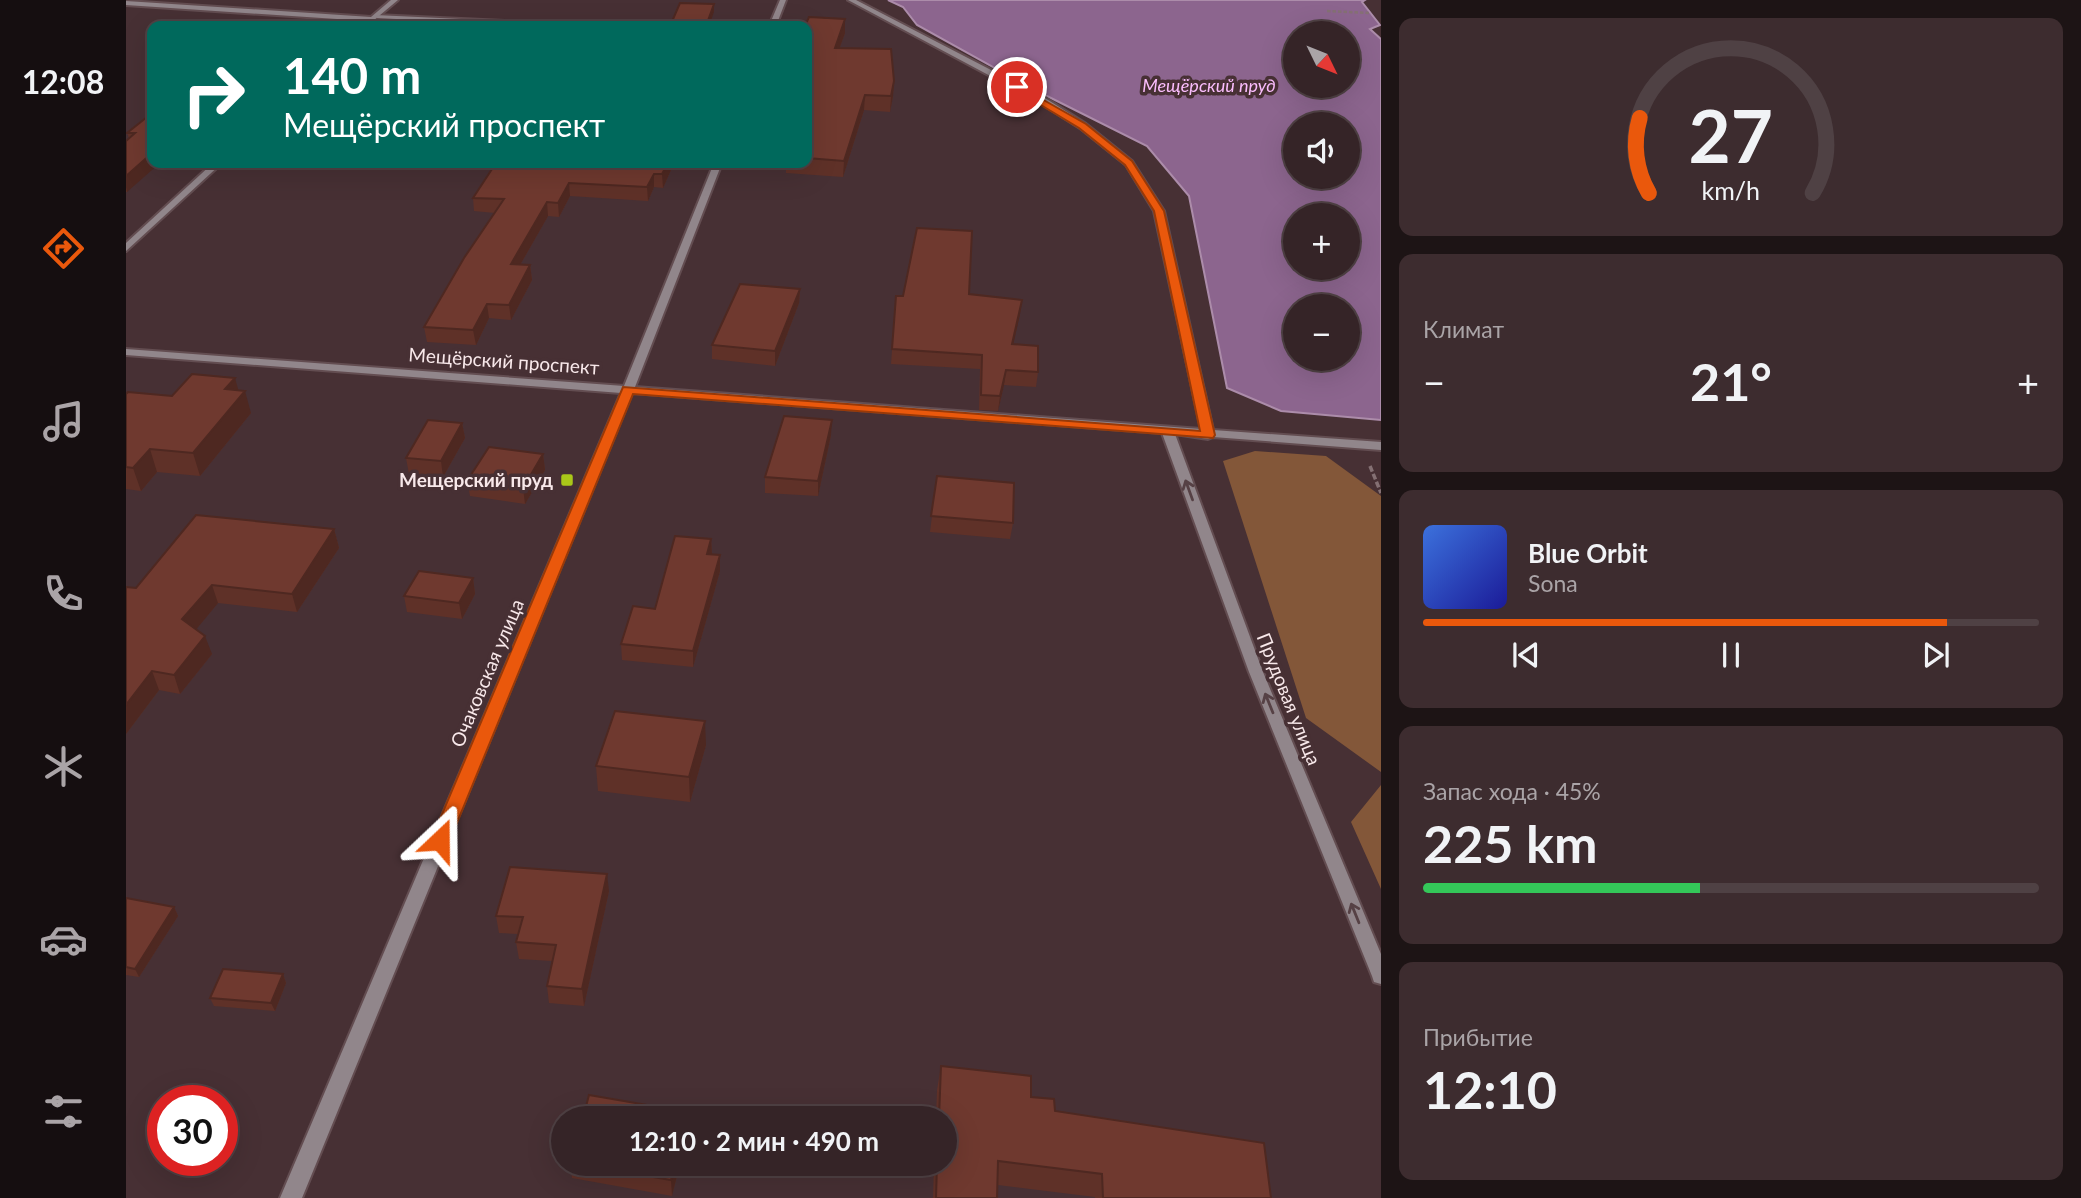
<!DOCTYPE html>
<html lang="ru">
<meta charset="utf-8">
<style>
:root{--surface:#352427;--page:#3d2c2f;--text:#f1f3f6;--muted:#aaa4a7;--line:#4f4144;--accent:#ea580c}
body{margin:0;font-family:Lato,sans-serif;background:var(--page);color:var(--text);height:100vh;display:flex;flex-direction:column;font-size:26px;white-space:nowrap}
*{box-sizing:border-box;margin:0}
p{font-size:23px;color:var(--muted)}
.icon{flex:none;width:38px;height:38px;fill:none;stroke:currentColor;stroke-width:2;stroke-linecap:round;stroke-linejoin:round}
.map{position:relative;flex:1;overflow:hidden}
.panel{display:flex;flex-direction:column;gap:18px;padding:18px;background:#1d1415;width:700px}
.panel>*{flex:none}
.hud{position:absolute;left:21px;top:21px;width:665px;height:147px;border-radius:14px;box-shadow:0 7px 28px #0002,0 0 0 2px var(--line);background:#00695c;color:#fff;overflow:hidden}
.needle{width:46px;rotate:133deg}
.fabs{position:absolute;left:1157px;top:21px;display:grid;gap:14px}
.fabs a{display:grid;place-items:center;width:77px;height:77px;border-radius:50%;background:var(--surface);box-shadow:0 7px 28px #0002,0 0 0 2px var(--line);font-size:35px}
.speed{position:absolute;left:21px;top:1085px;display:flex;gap:14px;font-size:35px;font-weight:700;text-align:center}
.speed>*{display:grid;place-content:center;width:91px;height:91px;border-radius:50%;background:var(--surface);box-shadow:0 7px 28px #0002,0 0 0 2px var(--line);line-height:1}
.speed .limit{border:10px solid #d22;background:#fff;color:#111}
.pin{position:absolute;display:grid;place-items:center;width:60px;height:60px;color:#fff;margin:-30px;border:4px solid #fff;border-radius:50%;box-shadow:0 2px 7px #0007}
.me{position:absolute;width:77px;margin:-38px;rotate:23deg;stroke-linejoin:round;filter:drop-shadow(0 0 5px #0008)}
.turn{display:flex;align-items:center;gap:24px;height:147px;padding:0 21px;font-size:32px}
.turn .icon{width:91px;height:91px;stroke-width:2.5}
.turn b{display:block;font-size:49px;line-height:60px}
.big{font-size:52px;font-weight:700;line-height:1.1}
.panel .widget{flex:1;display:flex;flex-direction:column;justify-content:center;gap:10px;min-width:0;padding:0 24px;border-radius:14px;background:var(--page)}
.panel .dial{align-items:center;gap:0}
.dial svg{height:182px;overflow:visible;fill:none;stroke:var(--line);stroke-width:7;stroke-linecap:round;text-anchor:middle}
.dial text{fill:var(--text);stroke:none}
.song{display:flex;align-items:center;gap:21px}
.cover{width:84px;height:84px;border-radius:10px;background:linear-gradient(135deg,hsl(220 70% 55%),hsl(240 70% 35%))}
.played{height:7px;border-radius:4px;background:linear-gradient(90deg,var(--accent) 85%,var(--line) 85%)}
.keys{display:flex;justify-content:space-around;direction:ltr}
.heat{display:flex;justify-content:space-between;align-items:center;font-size:38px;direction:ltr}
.charge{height:10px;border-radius:5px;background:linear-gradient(90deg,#34c759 45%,var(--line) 0)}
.trip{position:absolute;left:425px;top:1106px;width:406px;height:70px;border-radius:35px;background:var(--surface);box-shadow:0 7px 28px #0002,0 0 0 2px var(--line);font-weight:700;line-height:70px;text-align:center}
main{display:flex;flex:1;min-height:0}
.tab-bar{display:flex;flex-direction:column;width:126px;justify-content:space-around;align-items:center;background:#150e10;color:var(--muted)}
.tab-bar .icon{width:49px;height:49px}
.tab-bar .active{color:var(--accent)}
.tab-bar b{font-size:32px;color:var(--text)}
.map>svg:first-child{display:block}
.green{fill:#835739}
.water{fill:#8c658e;stroke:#ac8caa;stroke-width:2;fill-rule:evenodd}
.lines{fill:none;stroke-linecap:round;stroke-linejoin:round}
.lane-casing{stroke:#634d51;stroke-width:4}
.street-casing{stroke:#634d51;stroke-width:4}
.path-far1{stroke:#847073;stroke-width:2.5;stroke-dasharray:3.5 2;stroke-linecap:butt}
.path{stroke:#847073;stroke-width:3.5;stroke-dasharray:6 2.5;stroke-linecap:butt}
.lane{fill:#91868b;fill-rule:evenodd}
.street{fill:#91868b;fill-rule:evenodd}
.wall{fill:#5f3128}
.shaded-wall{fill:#4e2821}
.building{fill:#6f392f;stroke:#4e2821;stroke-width:2}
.oneway{stroke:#564145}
.route{fill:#ea580c;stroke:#983908;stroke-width:2}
.poi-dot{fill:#aac719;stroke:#473034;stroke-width:2.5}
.labels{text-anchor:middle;stroke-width:7;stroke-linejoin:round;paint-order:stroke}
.far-water-label{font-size:18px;font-style:italic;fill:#fbbdfd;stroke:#473034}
.street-label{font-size:19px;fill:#f8e8ea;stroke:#473034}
.poi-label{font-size:19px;font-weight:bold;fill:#f8e8ea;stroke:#473034;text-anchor:end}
</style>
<main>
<nav class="tab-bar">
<b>12:08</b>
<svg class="icon active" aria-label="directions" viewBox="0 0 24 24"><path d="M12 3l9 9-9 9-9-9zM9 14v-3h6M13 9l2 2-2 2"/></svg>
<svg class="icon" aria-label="music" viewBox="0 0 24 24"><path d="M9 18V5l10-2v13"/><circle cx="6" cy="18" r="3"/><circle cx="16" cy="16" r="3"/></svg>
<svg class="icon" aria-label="phone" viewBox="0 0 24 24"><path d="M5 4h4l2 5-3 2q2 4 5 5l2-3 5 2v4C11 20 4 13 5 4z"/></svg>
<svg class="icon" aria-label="climate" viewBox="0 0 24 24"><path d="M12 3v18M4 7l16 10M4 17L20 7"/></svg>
<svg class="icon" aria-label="car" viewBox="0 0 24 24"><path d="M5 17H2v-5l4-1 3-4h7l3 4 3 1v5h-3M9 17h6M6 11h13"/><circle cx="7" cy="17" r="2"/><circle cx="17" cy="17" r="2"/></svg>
<svg class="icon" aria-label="filters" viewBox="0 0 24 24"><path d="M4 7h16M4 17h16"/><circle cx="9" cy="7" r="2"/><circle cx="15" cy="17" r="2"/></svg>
</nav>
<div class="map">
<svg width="1255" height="1198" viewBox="0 0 1255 1198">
<rect width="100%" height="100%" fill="#473034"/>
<!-- green -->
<path class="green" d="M 1129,451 L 1200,456 L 1255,496 L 1255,772 L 1180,718 L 1097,461 Z
M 1255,785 L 1255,889 L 1225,822 Z"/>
<!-- water -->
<path class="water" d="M 762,0 L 1239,0 L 1236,2 L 1254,25 L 1244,29 L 1255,39 L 1255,420 L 1155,411 L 1101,388 L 1063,196 L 1021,146 L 905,88 L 791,25 L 777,7 ZM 1169,33 L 1222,33 L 1222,86 L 1169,86 ZM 1169,124 L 1222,124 L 1222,177 L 1169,177 ZM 1169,215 L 1222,215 L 1222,268 L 1169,268 ZM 1169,306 L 1222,306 L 1222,359 L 1169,359 Z"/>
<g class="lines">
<defs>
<path id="lane" d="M 249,15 L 441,24 L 445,26 L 405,26 L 251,18 Z"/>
<path id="street" d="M 265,0 L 272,0 L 241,26 L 237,24 L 241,21 L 0,5 L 0,1 L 245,17 Z
M 654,0 L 660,0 L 650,26 L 643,26 Z
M 722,0 L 730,0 L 919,98 L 960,124 L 1006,161 L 1038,211 L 1087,430 L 1255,442 L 1255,450 L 1087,437 L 1082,439 L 1049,434 L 1137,672 L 1255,954 L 1255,984 L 1248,982 L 1246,976 L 1123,672 L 1036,433 L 506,393 L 176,1198 L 154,1198 L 495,393 L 0,355 L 0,349 L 498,386 L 588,163 L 596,163 L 509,387 L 1075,429 L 1028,211 L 1000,165 L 954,128 L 913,102 Z
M 87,163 L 96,163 L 0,251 L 0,243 Z"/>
</defs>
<!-- lane casing -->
<use href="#lane" class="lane-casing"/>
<!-- street casing -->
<use href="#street" class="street-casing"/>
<!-- path-far1 -->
<path class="path-far1" d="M 1201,11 L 1245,13"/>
<!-- path -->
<path class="path" d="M 1244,466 L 1255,493"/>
<!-- lane -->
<use href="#lane" class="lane"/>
<!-- street -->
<use href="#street" class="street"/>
</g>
<!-- wall -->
<path class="wall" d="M 719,19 L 719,33 L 713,49 L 768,81 L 767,96 L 764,112 L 738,110 L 717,177 L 660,173 L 660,163 L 681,163 L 681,26 Z
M 26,113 L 1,192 L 0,192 L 0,141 L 3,138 L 1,133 Z
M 137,163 L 217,163 L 210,170 Z
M 402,163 L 548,163 L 537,188 L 528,187 L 522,201 L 444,196 L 433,217 L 422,216 L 394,265 L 404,265 L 406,280 L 385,320 L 363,318 L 350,345 L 301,342 L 298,327 L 369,213 L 348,211 L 347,198 L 398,168 Z
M 674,289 L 673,303 L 649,366 L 586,359 L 586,345 Z
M 843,294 L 894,314 L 887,344 L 912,372 L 910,387 L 878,385 L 872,411 L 853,410 L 854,369 L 765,364 L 770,296 Z
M 112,390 L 125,413 L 74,476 L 31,472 L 15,491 L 0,489 L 0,394 L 46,396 Z
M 336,423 L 339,438 L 317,477 L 283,474 L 280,458 Z
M 705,435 L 692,496 L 639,493 L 639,477 Z
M 417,454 L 419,470 L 399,504 L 344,496 L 341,481 Z
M 811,476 L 887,523 L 884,539 L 804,532 Z
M 208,529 L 213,548 L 171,612 L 92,603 L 70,629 L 86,654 L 54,694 L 33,690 L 0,734 L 10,588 Z
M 585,539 L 586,555 L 594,571 L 567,667 L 496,660 L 495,644 L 529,609 Z
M 347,578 L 349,594 L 336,619 L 281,612 L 278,596 Z
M 580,745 L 564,802 L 472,791 L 470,766 Z
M 483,891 L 458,1006 L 423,1003 L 421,986 L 426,961 L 393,959 L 390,942 L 392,934 L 373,933 L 370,916 Z
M 0,898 L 48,907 L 52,916 L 13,977 L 0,975 Z
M 157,974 L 160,983 L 149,1011 L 88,1006 L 84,998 Z
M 815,1066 L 905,1097 L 929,1111 L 1145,1198 L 969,1198 L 969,1197 L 872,1185 L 871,1198 L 807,1198 L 808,1164 L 819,1164 L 819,1118 L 810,1118 L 811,1090 Z
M 444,1164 L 554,1164 L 546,1196 L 446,1178 Z"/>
<!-- shaded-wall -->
<path class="shaded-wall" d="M 588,4 L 588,12 L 583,26 L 580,26 Z
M 719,19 L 719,33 L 708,63 L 709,48 Z
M 768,81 L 767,96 L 764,112 L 765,96 Z
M 739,95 L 738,110 L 717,177 L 718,161 Z
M 26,153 L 26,163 L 34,163 L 1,192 L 0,187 L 0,176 Z
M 209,163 L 217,163 L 210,170 Z
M 542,163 L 548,163 L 537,188 L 536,174 Z
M 528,174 L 528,187 L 522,201 L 521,187 Z
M 443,183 L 444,196 L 433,217 L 432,203 Z
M 421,202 L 422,216 L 386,279 L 385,264 Z
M 404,265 L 406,280 L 385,320 L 383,305 Z
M 674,289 L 673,303 L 649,366 L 649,351 Z
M 896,300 L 894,314 L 884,359 L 886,344 Z
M 361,304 L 363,318 L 350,345 L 347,330 Z
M 880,370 L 878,385 L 872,411 L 874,396 Z
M 109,378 L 114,396 L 119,391 L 125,413 L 74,476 L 67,453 L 99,389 Z
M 706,420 L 705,435 L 692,496 L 692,481 Z
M 336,423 L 339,438 L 317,477 L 315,461 Z
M 24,449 L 31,472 L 15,491 L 7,468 Z
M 417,454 L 419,470 L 399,504 L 397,488 Z
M 208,529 L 213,548 L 171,612 L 166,594 Z
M 585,539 L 586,555 L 581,554 Z
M 594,555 L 594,571 L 567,667 L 567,651 Z
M 347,578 L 349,594 L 336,619 L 333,603 Z
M 86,585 L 92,603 L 63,638 L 56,619 Z
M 79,636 L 86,654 L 54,694 L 48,675 Z
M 26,671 L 33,690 L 0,734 L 0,705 Z
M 579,721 L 580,745 L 564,802 L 563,777 Z
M 481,874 L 483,891 L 458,1006 L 456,989 Z
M 48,907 L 52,916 L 13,977 L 9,969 Z
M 157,974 L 160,983 L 149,1011 L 145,1003 Z
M 549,1164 L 554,1164 L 546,1196 L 545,1180 Z"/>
<!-- building -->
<path class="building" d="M 554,3 L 588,4 L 580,26 L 544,26 Z
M 683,17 L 719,19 L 709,48 L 765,49 L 768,81 L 765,96 L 739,95 L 718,161 L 681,158 L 681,26 L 679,26 Z
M 26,113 L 26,153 L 0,176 L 0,141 L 9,133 L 1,133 Z
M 402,163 L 542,163 L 536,174 L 528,174 L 521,187 L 443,183 L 432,203 L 421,202 L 385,264 L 404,265 L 383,305 L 361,304 L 347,330 L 298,327 L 338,258 L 378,199 L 347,198 L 368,166 L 398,168 Z
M 791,228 L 846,231 L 843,294 L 896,300 L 886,344 L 912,346 L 912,372 L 880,370 L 874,396 L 855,395 L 856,355 L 766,349 L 770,296 L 777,296 Z
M 614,284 L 674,289 L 649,351 L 586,345 Z
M 66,374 L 109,378 L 99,389 L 119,391 L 67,453 L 24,449 L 7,468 L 0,467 L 0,394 L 2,392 L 46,396 Z
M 658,416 L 706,420 L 692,481 L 639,477 Z
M 302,420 L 336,423 L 315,461 L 280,458 Z
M 363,447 L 417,454 L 397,488 L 341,481 Z
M 811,476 L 888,483 L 887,523 L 805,516 Z
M 70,515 L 208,529 L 166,594 L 86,585 L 56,619 L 79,636 L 48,675 L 26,671 L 0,705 L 0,587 L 10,588 Z
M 549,536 L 585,539 L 581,554 L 594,555 L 567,651 L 495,644 L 507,606 L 529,609 Z
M 293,571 L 347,578 L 333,603 L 278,596 Z
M 489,711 L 579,721 L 563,777 L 470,766 Z
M 384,867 L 481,874 L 456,989 L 421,986 L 430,945 L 390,942 L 397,917 L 370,916 Z
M 0,898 L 48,907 L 9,969 L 0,967 Z
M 97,969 L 157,974 L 145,1003 L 84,998 Z
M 815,1066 L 905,1076 L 905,1097 L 928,1099 L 929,1111 L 1138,1143 L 1145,1198 L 977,1198 L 976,1174 L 872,1161 L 871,1198 L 810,1198 L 811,1164 L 819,1164 L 819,1118 L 813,1118 Z
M 463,1095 L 562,1112 L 560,1118 L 457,1118 Z
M 451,1164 L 549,1164 L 545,1180 Z"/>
<!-- one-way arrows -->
<defs><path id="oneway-shaft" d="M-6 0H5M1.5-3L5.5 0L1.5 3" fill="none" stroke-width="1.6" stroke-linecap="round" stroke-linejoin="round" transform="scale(1.75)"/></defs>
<g class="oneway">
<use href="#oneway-shaft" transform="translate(1063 490) rotate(-110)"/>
<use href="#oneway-shaft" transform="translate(1143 703) rotate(-112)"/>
<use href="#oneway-shaft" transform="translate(1229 913) rotate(-112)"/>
</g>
<!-- route -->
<path class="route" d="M 891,85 L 960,124 L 1006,161 L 1038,211 L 1089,435 L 1087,438 L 507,394 L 324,840 L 314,848 L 308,845 L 305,840 L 497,387 L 1074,431 L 1028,211 L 999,165 L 953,128 L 888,89 Z"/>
<!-- markers -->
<rect class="poi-dot" x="434" y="473" width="14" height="14" rx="3.5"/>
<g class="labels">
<!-- far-water labels -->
<g class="far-water-label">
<text x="1083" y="92">Мещёрский пруд</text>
</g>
<!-- street labels -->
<g class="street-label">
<text transform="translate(378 361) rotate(4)" y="7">Мещёрский проспект</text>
<text transform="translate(361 673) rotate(-67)" y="7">Очаковская улица</text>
<text transform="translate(1163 699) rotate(68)" y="7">Прудовая улица</text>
</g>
<!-- poi labels -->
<g class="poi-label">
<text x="427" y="487">Мещерский пруд</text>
</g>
</g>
</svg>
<div class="fabs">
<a><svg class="needle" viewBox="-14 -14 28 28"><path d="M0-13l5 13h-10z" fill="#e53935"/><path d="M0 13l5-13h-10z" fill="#aaa4a7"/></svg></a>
<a><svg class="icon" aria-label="sound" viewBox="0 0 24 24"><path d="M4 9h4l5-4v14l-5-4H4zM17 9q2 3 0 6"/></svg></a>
<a>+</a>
<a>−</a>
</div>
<div class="speed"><div class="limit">30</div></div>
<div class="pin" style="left:891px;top:87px;background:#d93025"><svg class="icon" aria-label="arrive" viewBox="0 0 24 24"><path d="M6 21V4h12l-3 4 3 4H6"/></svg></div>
<svg class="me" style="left:314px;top:840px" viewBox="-20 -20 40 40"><path d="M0-17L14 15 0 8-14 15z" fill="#ea580c" stroke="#fff" stroke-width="4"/></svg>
<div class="trip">12:10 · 2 мин · 490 m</div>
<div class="hud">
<div class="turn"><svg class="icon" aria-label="right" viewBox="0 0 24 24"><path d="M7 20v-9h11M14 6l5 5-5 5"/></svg><div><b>140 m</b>Мещёрский проспект</div></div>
</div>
</div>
<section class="panel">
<div class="widget dial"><svg viewBox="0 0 100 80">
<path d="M14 69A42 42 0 1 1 86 69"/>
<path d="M14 69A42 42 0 0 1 10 36" stroke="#ea580c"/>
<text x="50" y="56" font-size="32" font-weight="700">27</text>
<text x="50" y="72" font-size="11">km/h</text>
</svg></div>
<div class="widget"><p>Климат</p>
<div class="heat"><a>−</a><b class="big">21°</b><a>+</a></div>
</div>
<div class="widget">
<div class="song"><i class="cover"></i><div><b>Blue Orbit</b><p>Sona</p></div></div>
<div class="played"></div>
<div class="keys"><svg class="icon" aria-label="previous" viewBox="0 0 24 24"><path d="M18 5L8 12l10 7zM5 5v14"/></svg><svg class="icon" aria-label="pause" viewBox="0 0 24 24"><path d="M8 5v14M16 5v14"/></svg><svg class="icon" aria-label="next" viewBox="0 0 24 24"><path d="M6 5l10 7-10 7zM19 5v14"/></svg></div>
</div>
<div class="widget"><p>Запас хода · 45%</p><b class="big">225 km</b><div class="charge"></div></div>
<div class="widget"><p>Прибытие</p><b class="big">12:10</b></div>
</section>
</main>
